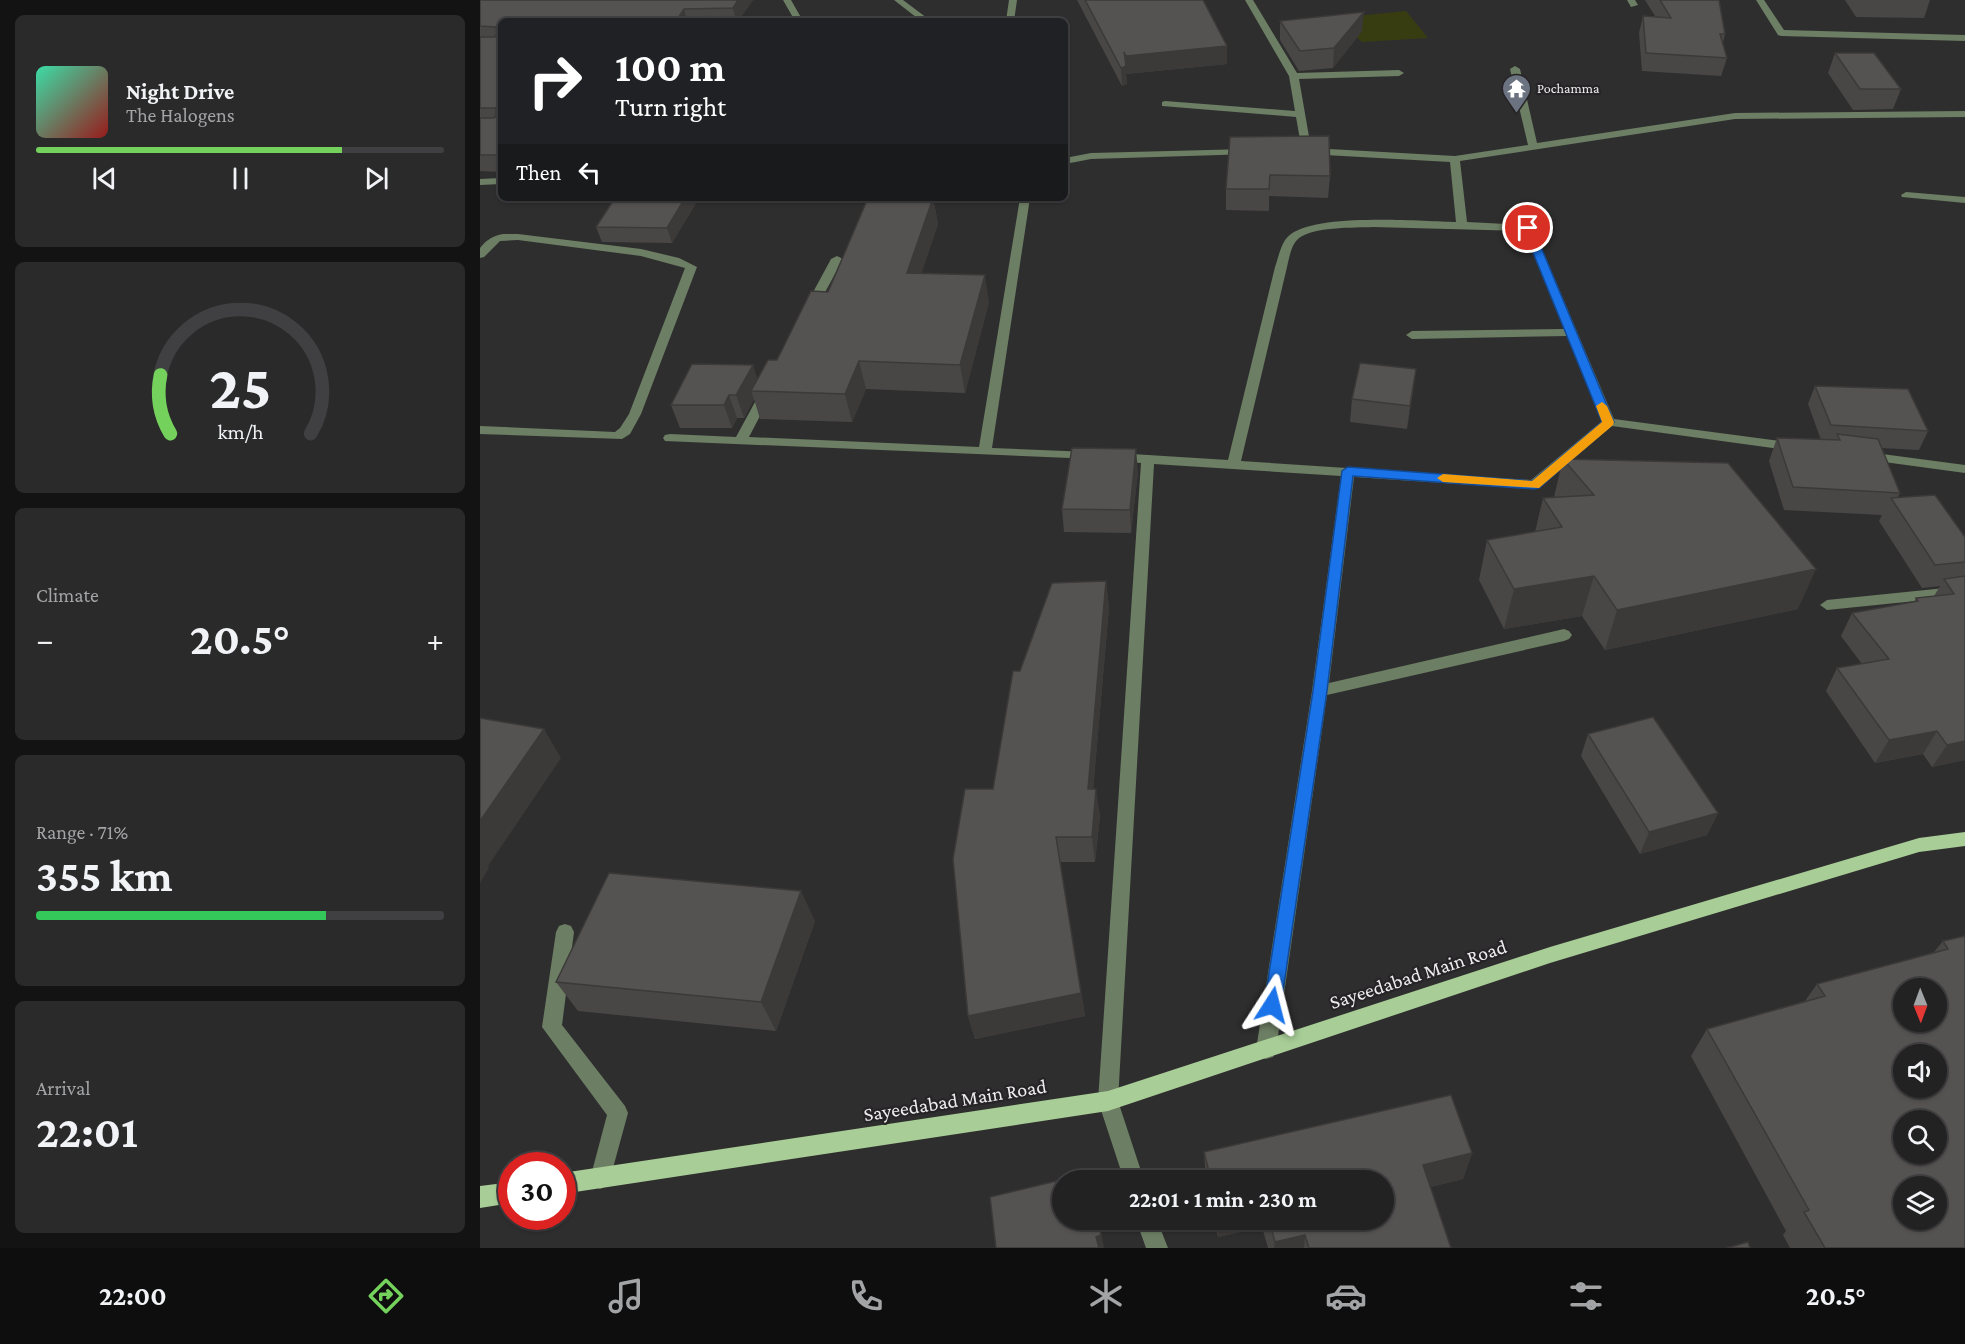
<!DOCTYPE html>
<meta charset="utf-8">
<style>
:root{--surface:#232223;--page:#2b2a2b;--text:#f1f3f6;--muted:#a3a4a6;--line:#403f41;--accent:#74d25c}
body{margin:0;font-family:"Crimson Pro",serif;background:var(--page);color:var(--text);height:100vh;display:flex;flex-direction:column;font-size:22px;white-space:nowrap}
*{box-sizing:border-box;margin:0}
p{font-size:20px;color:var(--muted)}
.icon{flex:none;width:33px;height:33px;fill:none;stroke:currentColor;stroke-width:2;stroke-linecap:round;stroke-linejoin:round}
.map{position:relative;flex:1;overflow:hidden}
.details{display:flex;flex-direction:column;gap:15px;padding:15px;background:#131313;width:480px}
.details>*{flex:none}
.guide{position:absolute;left:18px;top:18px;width:570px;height:183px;border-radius:9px;box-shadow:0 2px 4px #0004,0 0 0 2px var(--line);background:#202124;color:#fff;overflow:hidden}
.needle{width:39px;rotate:179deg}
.tools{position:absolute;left:1413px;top:978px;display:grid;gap:12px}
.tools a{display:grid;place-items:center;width:54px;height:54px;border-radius:50%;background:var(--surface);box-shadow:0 2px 4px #0004,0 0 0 2px var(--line);font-size:30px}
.speed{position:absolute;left:18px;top:1152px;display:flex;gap:12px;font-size:30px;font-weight:700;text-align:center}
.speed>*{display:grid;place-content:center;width:78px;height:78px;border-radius:50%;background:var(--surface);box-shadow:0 2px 4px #0004,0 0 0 2px var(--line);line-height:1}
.speed .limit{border:9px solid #d22;background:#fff;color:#111}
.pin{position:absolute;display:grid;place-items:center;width:51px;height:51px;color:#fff;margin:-26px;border:3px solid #fff;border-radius:50%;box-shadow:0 2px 6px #0007}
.me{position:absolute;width:66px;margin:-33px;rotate:9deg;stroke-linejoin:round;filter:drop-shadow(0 0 4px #0008)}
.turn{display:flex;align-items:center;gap:21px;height:126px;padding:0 18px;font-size:27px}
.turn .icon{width:78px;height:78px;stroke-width:2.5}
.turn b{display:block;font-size:42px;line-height:51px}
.then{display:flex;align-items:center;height:57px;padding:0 18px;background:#0003;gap:12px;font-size:22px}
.big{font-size:45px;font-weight:700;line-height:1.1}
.details .tile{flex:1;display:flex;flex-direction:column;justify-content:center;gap:9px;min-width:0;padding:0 21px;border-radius:9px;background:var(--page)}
.details .dial{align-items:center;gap:0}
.dial svg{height:156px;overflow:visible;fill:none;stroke:var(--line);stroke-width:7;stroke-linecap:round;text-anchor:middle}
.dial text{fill:var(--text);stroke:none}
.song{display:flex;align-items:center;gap:18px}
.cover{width:72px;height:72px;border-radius:9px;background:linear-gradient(135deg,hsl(160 70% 55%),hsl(0 70% 35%))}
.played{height:6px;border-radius:3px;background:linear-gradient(90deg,var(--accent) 75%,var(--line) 75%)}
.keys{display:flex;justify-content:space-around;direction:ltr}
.heat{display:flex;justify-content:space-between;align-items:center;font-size:33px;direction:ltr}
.charge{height:9px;border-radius:4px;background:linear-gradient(90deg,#34c759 71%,var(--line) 0)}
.trip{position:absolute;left:572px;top:1170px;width:342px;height:60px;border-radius:30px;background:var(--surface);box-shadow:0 2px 4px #0004,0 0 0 2px var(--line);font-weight:700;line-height:60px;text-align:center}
.tab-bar{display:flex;height:96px;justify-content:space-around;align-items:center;background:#0e0e0e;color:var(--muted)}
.tab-bar .icon{width:42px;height:42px}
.tab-bar .selected{color:var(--accent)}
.tab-bar b{font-size:27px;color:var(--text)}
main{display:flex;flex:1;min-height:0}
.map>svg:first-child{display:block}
.green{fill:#383d11}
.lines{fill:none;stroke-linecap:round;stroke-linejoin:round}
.minor{fill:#6c7e63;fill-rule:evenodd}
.major{fill:#a8cd96;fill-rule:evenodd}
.wall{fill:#494746}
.shaded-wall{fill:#3c3a39}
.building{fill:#555351;stroke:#3c3a39;stroke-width:1.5;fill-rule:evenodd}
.route{fill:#1a73e8;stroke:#114b97;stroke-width:1.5}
.slow{fill:#f59e0b}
.labels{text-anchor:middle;stroke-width:4.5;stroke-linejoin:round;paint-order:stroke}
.far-poi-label{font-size:14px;fill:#eeedee;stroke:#262426;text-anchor:start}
.near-street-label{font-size:20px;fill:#eeedee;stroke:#262426}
</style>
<main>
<section class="details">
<div class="tile">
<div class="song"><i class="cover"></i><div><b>Night Drive</b><p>The Halogens</p></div></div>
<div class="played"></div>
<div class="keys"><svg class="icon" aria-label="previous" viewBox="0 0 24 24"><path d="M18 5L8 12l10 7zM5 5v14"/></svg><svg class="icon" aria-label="pause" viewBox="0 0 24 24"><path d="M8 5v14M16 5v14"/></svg><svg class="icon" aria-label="next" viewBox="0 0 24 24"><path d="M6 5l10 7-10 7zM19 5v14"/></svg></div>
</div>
<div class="tile dial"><svg viewBox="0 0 100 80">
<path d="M14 69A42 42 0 1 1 86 69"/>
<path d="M14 69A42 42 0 0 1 9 39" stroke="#74d25c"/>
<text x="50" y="56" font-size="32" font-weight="700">25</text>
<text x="50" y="72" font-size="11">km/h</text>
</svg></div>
<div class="tile"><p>Climate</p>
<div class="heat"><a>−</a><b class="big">20.5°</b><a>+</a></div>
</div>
<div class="tile"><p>Range · 71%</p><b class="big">355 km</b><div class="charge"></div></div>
<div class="tile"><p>Arrival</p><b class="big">22:01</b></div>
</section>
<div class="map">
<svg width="1485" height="1248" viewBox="0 0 1485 1248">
<rect width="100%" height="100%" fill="#2f2e2f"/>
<!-- green -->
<path class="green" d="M 926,11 L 948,38 L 882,42 L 856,18 Z"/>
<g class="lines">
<!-- minor -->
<path class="minor" d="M 303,0 L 311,0 L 323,21 L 315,21 Z
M 414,0 L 423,0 L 451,21 L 441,21 Z
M 529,0 L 537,0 L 534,21 L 526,21 Z
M 765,0 L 773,0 L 817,73 L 919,70 L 924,73 L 919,76 L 819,79 L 831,148 L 975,156 L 1048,145 L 1030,69 L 1035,66 L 1040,69 L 1057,143 L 1255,113 L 1485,111 L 1485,117 L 1255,119 L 980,161 L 987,222 L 1048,225 L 1053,228 L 1134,419 L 1315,443 L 1322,447 L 1315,451 L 1132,426 L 1059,488 L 1054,489 L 874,477 L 849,683 L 1084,629 L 1089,631 L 1092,635 L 1089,639 L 1084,641 L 847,695 L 796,1050 L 793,1057 L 786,1059 L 779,1057 L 776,1050 L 832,691 L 861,476 L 674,464 L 638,1101 L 664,1180 L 644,1180 L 618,1101 L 661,463 L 636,461 L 629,457 L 636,453 L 748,460 L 795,267 C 799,256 801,241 811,234 C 839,213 940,221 976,222 L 970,162 L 827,154 L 822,151 L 816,117 L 682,106 L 682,102 L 685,101 L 815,111 L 809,76 ZM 893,227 L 1044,231 L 1084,329 L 932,331 L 926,335 L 932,339 L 1087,336 L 1122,421 L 1051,480 L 761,461 L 807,267 C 809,259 811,246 817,240 C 830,226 875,228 893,227 Z
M 1147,0 L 1155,0 L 1158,5 L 1151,7 Z
M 1276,0 L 1284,0 L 1304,30 L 1485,35 L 1485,41 L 1301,36 L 1298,35 Z
M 768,149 L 772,150 L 772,154 L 611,159 L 585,164 L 585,158 L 611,153 Z
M 21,178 L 21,184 L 0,185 L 0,179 Z
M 1426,192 L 1485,197 L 1485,203 L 1422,197 L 1421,195 Z
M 540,198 L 550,198 L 512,448 L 609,452 L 616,456 L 614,459 L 185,441 L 183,438 L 185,435 L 190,434 L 256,437 L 281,391 L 287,387 L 293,391 L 269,437 L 499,447 Z
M 23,234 L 38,234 L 161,249 L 199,258 L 217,267 L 161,414 L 150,434 L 142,439 L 0,434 L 0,426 L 135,432 L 140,428 L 149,414 L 205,268 L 161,256 L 38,240 L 20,241 L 4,257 L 0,258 L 0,248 C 7,239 13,236 23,234 Z
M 357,256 L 363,259 L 336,309 L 330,313 L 326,311 L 324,309 L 351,259 Z
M 1387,452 L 1485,465 L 1485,473 L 1382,459 L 1380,456 L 1382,453 Z
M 1485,586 L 1485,596 L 1347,610 L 1340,605 L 1347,600 Z
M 85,924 L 91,926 L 94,932 L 82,1025 L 145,1106 L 148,1113 L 130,1179 L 127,1186 L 120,1189 L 113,1186 L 110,1179 L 127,1115 L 62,1027 L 76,932 L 79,926 Z
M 656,1220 L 677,1220 L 688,1248 L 666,1248 Z"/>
<!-- major -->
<path class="major" d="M 1485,832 L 1485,846 L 1439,852 L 1070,963 L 628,1111 L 82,1194 L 82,1173 L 628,1091 L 1070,947 L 1439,838 Z
M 32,1182 L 32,1203 L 0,1208 L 0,1186 Z"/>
</g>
<!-- wall -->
<path class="wall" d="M 0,0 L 273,0 L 258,21 L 21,21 L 21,172 L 0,171 Z
M 597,0 L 723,0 L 747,64 L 646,74 L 647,84 L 642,86 Z
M 1165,0 L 1239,0 L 1245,34 L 1243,43 L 1247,58 L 1241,76 L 1162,71 L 1159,33 L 1163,16 L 1175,16 Z
M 1365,0 L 1450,0 L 1444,18 L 1376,17 Z
M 800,21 L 882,31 L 853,68 L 819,71 L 800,40 Z
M 1355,53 L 1421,89 L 1413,109 L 1373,110 L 1348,73 Z
M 849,136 L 850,176 L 848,198 L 789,196 L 789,211 L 746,210 L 746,189 Z
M 135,198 L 219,198 L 192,243 L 122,242 L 116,227 Z
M 453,198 L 458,224 L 441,274 L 509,302 L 485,393 L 386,389 L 372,422 L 280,419 L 274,399 L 264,418 L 257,418 L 252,428 L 200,428 L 191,405 L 273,365 L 277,380 L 297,360 L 348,292 Z
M 936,369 L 927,429 L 870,422 L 872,399 Z
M 1335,386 L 1448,431 L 1439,450 L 1401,448 L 1420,493 L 1418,497 L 1485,537 L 1485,760 L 1452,767 L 1443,754 L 1395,763 L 1346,691 L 1357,668 L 1382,664 L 1361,636 L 1372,613 L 1434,602 L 1436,598 L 1454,596 L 1460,586 L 1442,588 L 1399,521 L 1402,515 L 1304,510 L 1289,461 L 1297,438 L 1341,440 L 1328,404 Z
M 1083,459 L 1318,609 L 1125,650 L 1102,616 L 1024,629 L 999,580 L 1007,540 L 1055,532 L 1063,498 L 1074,497 Z
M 658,472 L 651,533 L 584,532 L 582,509 Z
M 626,581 L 629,608 L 613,789 L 620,815 L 615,862 L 580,862 L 605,1016 L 495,1039 L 488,1016 L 513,789 L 540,671 Z
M 1108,734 L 1238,813 L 1227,835 L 1160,854 L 1101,756 Z
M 335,921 L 296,1031 L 98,1011 L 76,982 Z
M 1485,936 L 1485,1248 L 1310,1248 L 1303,1235 L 1306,1231 L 1211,1056 L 1227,1029 L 1325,1001 L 1337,984 L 1454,952 L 1463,941 Z
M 724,1152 L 992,1153 L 983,1179 L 950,1187 L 971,1248 L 788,1248 L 782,1227 L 738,1237 L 734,1220 L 903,1220 L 903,1180 L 726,1180 Z"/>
<!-- shaded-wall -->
<path class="shaded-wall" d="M 258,0 L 273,0 L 258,21 L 256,21 L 253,8 Z
M 204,9 L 207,21 L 196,21 Z
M 884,12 L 882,31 L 853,68 L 854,48 Z
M 747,46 L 747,64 L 646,74 L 647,84 L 642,86 L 641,68 L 646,66 L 646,56 Z
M 205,198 L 219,198 L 192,243 L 187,228 Z
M 453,198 L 458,224 L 432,301 L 427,273 Z
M 505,275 L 509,302 L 485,393 L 480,365 Z
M 379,361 L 386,389 L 372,422 L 365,394 Z
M 273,365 L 280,388 L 271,391 L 274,399 L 264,418 L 256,395 Z
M 936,369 L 933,392 L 927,429 L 930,406 Z
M 249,395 L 257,418 L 252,428 L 244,405 Z
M 656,449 L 658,472 L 651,533 L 650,510 Z
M 1336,569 L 1318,609 L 1125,650 L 1137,610 Z
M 1114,576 L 1102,616 L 1024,629 L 1034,589 Z
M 626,581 L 629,608 L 611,815 L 608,789 Z
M 64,729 L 81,758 L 8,866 L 9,868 L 0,883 L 0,821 Z
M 1457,731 L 1443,754 L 1395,763 L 1409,740 Z
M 1485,741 L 1485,760 L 1452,767 L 1467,745 Z
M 616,789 L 620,815 L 615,862 L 612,837 Z
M 1238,813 L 1227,835 L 1160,854 L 1169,832 Z
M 576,837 L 605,1016 L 495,1039 L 488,1016 Z
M 321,891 L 335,921 L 296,1031 L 281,1002 Z
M 992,1153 L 983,1179 L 935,1191 L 943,1165 Z
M 619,1220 L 624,1248 L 618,1248 L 616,1237 Z
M 738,1220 L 783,1220 L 782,1227 L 738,1237 Z
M 825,1235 L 824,1248 L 794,1248 L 795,1242 Z"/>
<!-- building -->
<path class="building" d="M 0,0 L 258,0 L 253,8 L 204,9 L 196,21 L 21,21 L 21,155 L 0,155 L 0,118 L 14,118 L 16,116 L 16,108 L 0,108 L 0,37 L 15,37 L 17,34 L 16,27 L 0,26 Z
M 605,0 L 723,0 L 747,46 L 646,56 L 644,52 L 646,66 L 641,68 Z
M 1180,0 L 1239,0 L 1245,34 L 1240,34 L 1247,58 L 1166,53 L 1163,16 L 1191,18 Z
M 884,12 L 854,48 L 820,51 L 800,21 Z
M 1355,53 L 1394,53 L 1421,89 L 1380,89 Z
M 849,136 L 850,176 L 790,175 L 789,189 L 746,189 L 750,137 Z
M 135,198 L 205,198 L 187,228 L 116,227 Z
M 388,198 L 453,198 L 427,273 L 505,275 L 480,365 L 379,361 L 365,394 L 271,391 L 288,360 L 297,360 L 331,291 L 348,292 Z
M 880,363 L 936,369 L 930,406 L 872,399 Z
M 212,364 L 273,365 L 256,395 L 249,395 L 244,405 L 191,405 Z
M 1335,386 L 1428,389 L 1448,431 L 1351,425 Z
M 1357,434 L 1398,439 L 1420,493 L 1313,487 L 1297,438 L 1360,440 Z
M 592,448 L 656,449 L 650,510 L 582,509 Z
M 1083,459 L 1248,463 L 1336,569 L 1137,610 L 1114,576 L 1034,589 L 1007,540 L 1082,527 L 1063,498 L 1114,495 Z
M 1455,495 L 1485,537 L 1485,562 L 1455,565 L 1411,498 Z
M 1485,576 L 1485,741 L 1467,745 L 1457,731 L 1409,740 L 1357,668 L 1409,659 L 1372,613 L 1438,601 L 1436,598 L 1474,594 L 1464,579 Z
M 626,581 L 608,789 L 616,789 L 612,837 L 576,837 L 601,993 L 488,1016 L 473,859 L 485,789 L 513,789 L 533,671 L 540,671 L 572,583 Z
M 1173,717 L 1238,813 L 1169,832 L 1108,734 Z
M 0,718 L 64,729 L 0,821 Z
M 129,873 L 321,891 L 281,1002 L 76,982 Z
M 1485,936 L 1485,1248 L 1345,1248 L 1324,1212 L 1329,1210 L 1227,1029 L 1345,996 L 1337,984 L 1468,949 L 1463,941 ZM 1424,988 L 1456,988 L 1456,1022 L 1424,1022 ZM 1424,1054 L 1456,1054 L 1456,1088 L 1424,1088 ZM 1424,1120 L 1456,1120 L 1456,1154 L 1424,1154 ZM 1424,1186 L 1456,1186 L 1456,1220 L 1424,1220 Z
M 971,1095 L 992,1153 L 943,1165 L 971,1248 L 829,1248 L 825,1235 L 795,1242 L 789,1220 L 903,1220 L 903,1180 L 731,1180 L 724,1152 Z
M 610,1173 L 612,1180 L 582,1180 L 582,1220 L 618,1220 L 621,1235 L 616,1237 L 619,1248 L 516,1248 L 510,1197 Z
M 1268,1242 L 1270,1248 L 1247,1248 Z"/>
<!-- route -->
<path class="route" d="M 1048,225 L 1053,228 L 1134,422 L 1059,488 L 1054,489 L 873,476 L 847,691 L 801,1005 L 798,1011 L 792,1013 L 786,1011 L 784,1005 L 833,691 L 862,471 L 868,467 L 1052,481 L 1122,422 L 1043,228 Z"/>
<!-- slow -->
<path class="slow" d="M 1122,402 L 1127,406 L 1134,422 L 1133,425 L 1059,488 L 963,482 L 957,478 L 963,474 L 1052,481 L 1122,422 L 1116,406 Z"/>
<!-- icons -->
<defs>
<symbol id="temple-pin" viewBox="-11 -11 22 30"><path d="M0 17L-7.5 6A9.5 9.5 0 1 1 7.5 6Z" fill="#6b7280" stroke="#262426"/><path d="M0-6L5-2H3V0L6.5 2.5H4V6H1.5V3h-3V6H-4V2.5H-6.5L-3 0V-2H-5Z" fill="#fff"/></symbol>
</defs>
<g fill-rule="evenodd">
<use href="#temple-pin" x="1020" y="72" width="33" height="45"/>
</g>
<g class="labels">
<!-- far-poi labels -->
<g class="far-poi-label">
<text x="1057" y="93">Pochamma</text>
</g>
<!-- near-street labels -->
<g class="near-street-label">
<text transform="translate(938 974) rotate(-18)" y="7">Sayeedabad Main Road</text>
<text transform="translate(475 1100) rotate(-9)" y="7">Sayeedabad Main Road</text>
</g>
</g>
</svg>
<div class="tools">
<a><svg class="needle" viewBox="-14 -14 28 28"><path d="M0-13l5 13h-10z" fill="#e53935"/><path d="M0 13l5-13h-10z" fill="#a3a4a6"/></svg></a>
<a><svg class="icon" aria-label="sound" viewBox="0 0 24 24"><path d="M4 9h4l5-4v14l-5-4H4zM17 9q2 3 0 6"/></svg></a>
<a><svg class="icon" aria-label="search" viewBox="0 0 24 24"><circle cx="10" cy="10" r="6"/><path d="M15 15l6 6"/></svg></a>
<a><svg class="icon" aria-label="layers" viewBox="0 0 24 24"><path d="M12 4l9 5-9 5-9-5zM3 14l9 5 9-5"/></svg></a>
</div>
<div class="speed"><div class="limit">30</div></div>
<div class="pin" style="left:1048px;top:228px;background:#d93025"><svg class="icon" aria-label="arrive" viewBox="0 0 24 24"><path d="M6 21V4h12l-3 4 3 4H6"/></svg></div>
<svg class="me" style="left:792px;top:1005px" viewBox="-20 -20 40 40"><path d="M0-17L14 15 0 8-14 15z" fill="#1a73e8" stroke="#fff" stroke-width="4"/></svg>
<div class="trip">22:01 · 1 min · 230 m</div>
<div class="guide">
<div class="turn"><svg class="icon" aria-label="right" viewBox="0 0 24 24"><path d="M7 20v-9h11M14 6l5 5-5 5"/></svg><div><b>100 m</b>Turn right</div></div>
<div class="then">Then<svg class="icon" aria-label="left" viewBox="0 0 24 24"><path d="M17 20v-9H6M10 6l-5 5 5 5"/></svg></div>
</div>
</div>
</main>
<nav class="tab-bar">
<b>22:00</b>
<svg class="icon selected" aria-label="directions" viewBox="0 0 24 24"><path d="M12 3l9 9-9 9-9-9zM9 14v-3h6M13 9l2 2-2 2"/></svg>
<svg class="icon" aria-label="music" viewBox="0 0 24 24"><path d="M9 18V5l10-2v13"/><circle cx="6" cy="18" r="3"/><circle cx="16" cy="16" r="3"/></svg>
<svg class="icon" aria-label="phone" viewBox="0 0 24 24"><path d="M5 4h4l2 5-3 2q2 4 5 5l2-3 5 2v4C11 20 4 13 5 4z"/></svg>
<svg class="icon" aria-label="climate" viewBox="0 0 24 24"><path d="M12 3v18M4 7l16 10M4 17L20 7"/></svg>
<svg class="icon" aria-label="car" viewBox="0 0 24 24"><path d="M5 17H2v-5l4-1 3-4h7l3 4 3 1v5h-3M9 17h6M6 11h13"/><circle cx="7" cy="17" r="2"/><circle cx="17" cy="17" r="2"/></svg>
<svg class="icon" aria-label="filters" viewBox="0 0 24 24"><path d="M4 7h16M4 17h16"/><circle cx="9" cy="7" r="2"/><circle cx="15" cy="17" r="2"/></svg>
<b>20.5°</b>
</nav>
